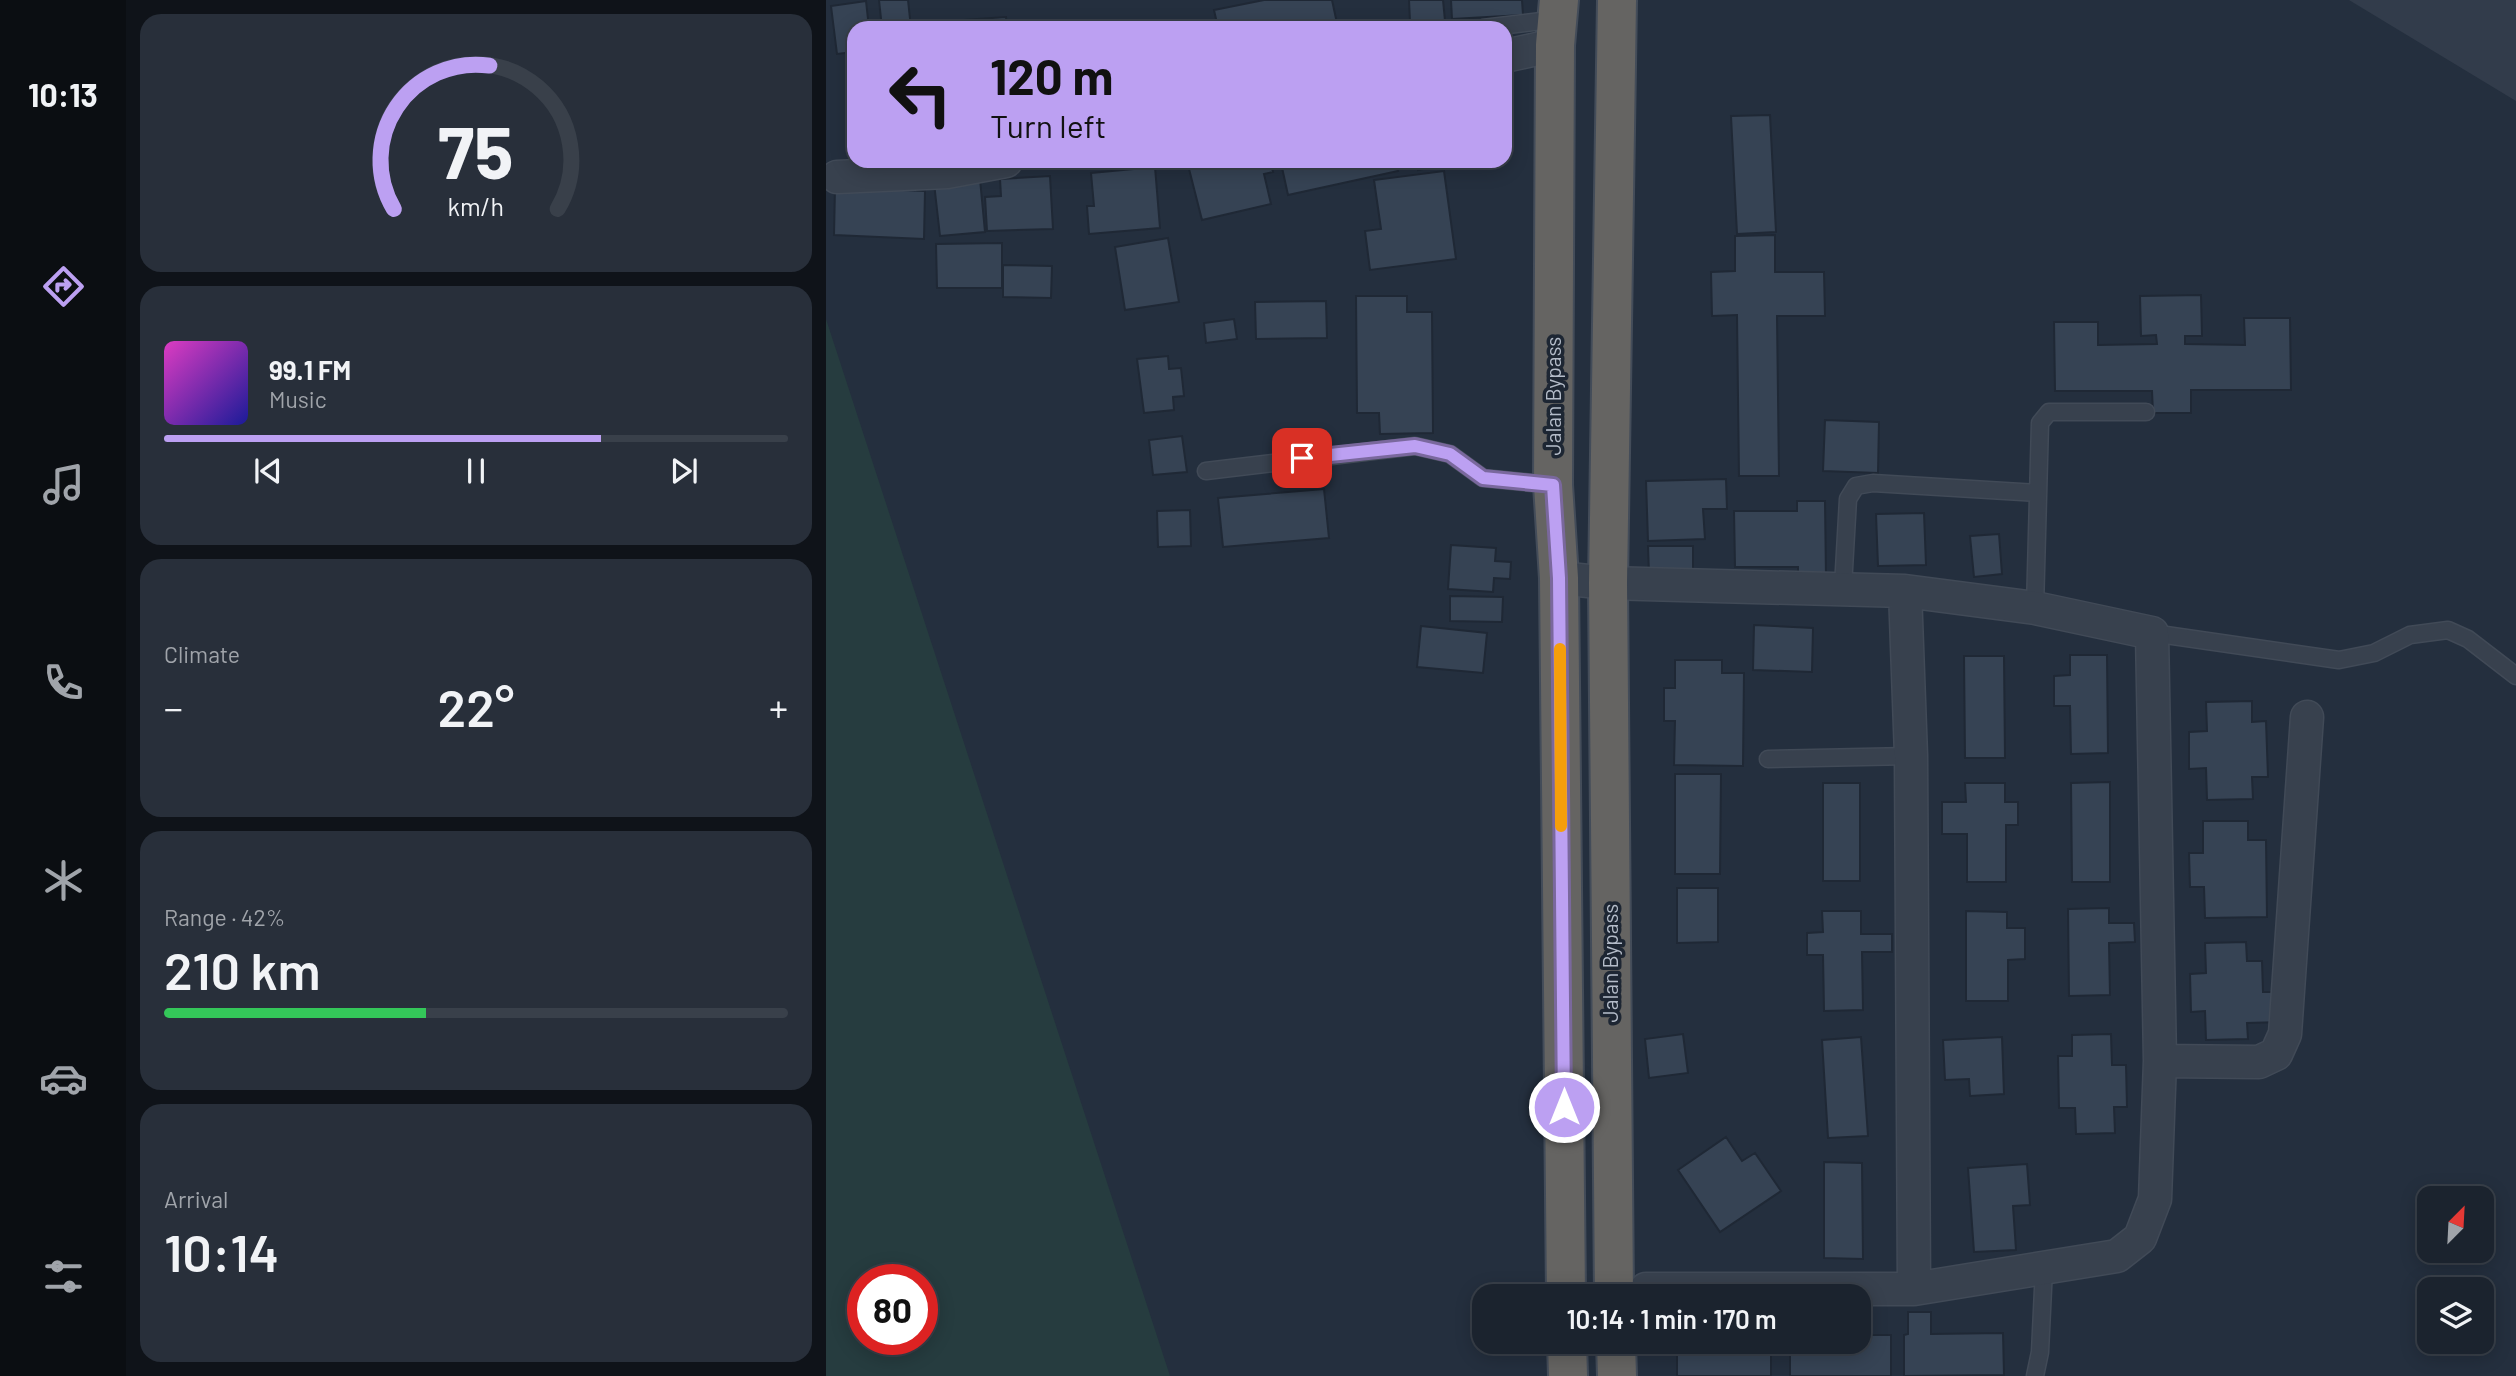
<!DOCTYPE html>
<meta charset="utf-8">
<style>
:root{--surface:#1b232e;--page:#282f3a;--text:#f1f3f6;--muted:#a0a4aa;--line:#39404a;--accent:#bca0f2}
body{margin:0;font-family:Barlow,sans-serif;background:var(--page);color:var(--text);height:100vh;display:flex;flex-direction:column;font-size:26px;white-space:nowrap}
*{box-sizing:border-box;margin:0}
p{font-size:23px;color:var(--muted)}
.icon{flex:none;width:38px;height:38px;fill:none;stroke:currentColor;stroke-width:2;stroke-linecap:round;stroke-linejoin:round}
.map{position:relative;flex:1;overflow:hidden}
.panel{display:flex;flex-direction:column;gap:14px;padding:14px;background:#0f1319;width:700px}
.panel>*{flex:none}
.banner{position:absolute;left:21px;top:21px;width:665px;height:147px;border-radius:21px;box-shadow:0 4px 18px #0003,0 0 0 2px var(--line);background:#bca0f2;color:#111;overflow:hidden}
.needle{width:46px;rotate:24deg}
.controls{position:absolute;left:1591px;top:1186px;display:grid;gap:14px}
.controls a{display:grid;place-items:center;width:77px;height:77px;border-radius:14px;background:var(--surface);box-shadow:0 4px 18px #0003,0 0 0 2px var(--line);font-size:35px}
.speed{position:absolute;left:21px;top:1264px;display:flex;gap:14px;font-size:35px;font-weight:700;text-align:center}
.speed>*{display:grid;place-content:center;width:91px;height:91px;border-radius:50%;background:var(--surface);box-shadow:0 4px 18px #0003,0 0 0 2px var(--line);line-height:1}
.speed .limit{border:10px solid #d22;background:#fff;color:#111}
.pin{position:absolute;display:grid;place-items:center;width:60px;height:60px;color:#fff;margin:-30px;border-radius:14px;box-shadow:0 4px 10px #0006}
.me{position:absolute;width:77px;margin:-38px;rotate:0deg;stroke-linejoin:round;filter:drop-shadow(0 0 5px #0008)}
.turn{display:flex;align-items:center;gap:24px;height:147px;padding:0 28px;font-size:32px}
.turn .icon{width:91px;height:91px;stroke-width:2.5}
.turn b{display:block;font-size:49px;line-height:60px}
.big{font-size:52px;font-weight:600;line-height:1.1}
.panel .widget{flex:1;display:flex;flex-direction:column;justify-content:center;gap:10px;min-width:0;padding:0 24px;border-radius:21px;background:var(--page)}
.panel .dial{align-items:center;gap:0}
.dial svg{height:182px;overflow:visible;fill:none;stroke:var(--line);stroke-width:7;stroke-linecap:round;text-anchor:middle}
.dial text{fill:var(--text);stroke:none}
.song{display:flex;align-items:center;gap:21px}
.cover{width:84px;height:84px;border-radius:10px;background:linear-gradient(135deg,hsl(310 70% 55%),hsl(240 70% 35%))}
.played{height:7px;border-radius:4px;background:linear-gradient(90deg,var(--accent) 70%,var(--line) 70%)}
.keys{display:flex;justify-content:space-around;direction:ltr}
.heat{display:flex;justify-content:space-between;align-items:center;font-size:38px;direction:ltr}
.charge{height:10px;border-radius:5px;background:linear-gradient(90deg,#34c759 42%,var(--line) 0)}
.trip{position:absolute;left:646px;top:1284px;width:399px;height:70px;border-radius:21px;background:var(--surface);box-shadow:0 4px 18px #0003,0 0 0 2px var(--line);font-weight:600;line-height:70px;text-align:center}
main{display:flex;flex:1;min-height:0}
.dock{display:flex;flex-direction:column;width:126px;justify-content:space-around;align-items:center;background:#0b0e12;color:var(--muted)}
.dock .icon{width:49px;height:49px}
.dock .selected{color:var(--accent)}
.dock b{font-size:32px;color:var(--text)}
.map>svg:first-child{display:block}
.airport{fill:#323c4b}
.green{fill:#263c3f;fill-rule:evenodd}
.building{fill:#364354;stroke:#1f2835;stroke-width:2}
.lines{fill:none;stroke-linecap:round;stroke-linejoin:round}
.service-casing{stroke:#414a57;stroke-width:19}
.minor-casing{stroke:#414a57;stroke-width:35}
.trunk-casing{stroke:#434c59;stroke-width:42}
.service{stroke:#38414e;stroke-width:16}
.minor{stroke:#38414e;stroke-width:32}
.trunk{stroke:#656462;stroke-width:38}
.route-casing{stroke:#7a689d;stroke-width:18}
.route{stroke:#bca0f2;stroke-width:12}
.slow{stroke:#f59e0b;stroke-width:12}
.labels{text-anchor:middle;stroke-width:7;stroke-linejoin:round;paint-order:stroke}
.street-label{font-size:21px;fill:#b4bcc9;stroke:#1d2633}
</style>
<main>
<nav class="dock">
<b>10:13</b>
<svg class="icon selected" aria-label="directions" viewBox="0 0 24 24"><path d="M12 3l9 9-9 9-9-9zM9 14v-3h6M13 9l2 2-2 2"/></svg>
<svg class="icon" aria-label="music" viewBox="0 0 24 24"><path d="M9 18V5l10-2v13"/><circle cx="6" cy="18" r="3"/><circle cx="16" cy="16" r="3"/></svg>
<svg class="icon" aria-label="phone" viewBox="0 0 24 24"><path d="M5 4h4l2 5-3 2q2 4 5 5l2-3 5 2v4C11 20 4 13 5 4z"/></svg>
<svg class="icon" aria-label="climate" viewBox="0 0 24 24"><path d="M12 3v18M4 7l16 10M4 17L20 7"/></svg>
<svg class="icon" aria-label="car" viewBox="0 0 24 24"><path d="M5 17H2v-5l4-1 3-4h7l3 4 3 1v5h-3M9 17h6M6 11h13"/><circle cx="7" cy="17" r="2"/><circle cx="17" cy="17" r="2"/></svg>
<svg class="icon" aria-label="filters" viewBox="0 0 24 24"><path d="M4 7h16M4 17h16"/><circle cx="9" cy="7" r="2"/><circle cx="15" cy="17" r="2"/></svg>
</nav>
<section class="panel">
<div class="widget dial"><svg viewBox="0 0 100 80">
<path d="M14 69A42 42 0 1 1 86 69"/>
<path d="M14 69A42 42 0 0 1 56 6" stroke="#bca0f2"/>
<text x="50" y="56" font-size="32" font-weight="700">75</text>
<text x="50" y="72" font-size="11">km/h</text>
</svg></div>
<div class="widget">
<div class="song"><i class="cover"></i><div><b>99.1 FM</b><p>Music</p></div></div>
<div class="played"></div>
<div class="keys"><svg class="icon" aria-label="previous" viewBox="0 0 24 24"><path d="M18 5L8 12l10 7zM5 5v14"/></svg><svg class="icon" aria-label="pause" viewBox="0 0 24 24"><path d="M8 5v14M16 5v14"/></svg><svg class="icon" aria-label="next" viewBox="0 0 24 24"><path d="M6 5l10 7-10 7zM19 5v14"/></svg></div>
</div>
<div class="widget"><p>Climate</p>
<div class="heat"><a>−</a><b class="big">22°</b><a>+</a></div>
</div>
<div class="widget"><p>Range · 42%</p><b class="big">210 km</b><div class="charge"></div></div>
<div class="widget"><p>Arrival</p><b class="big">10:14</b></div>
</section>
<div class="map">
<svg width="1690" height="1376" viewBox="0 0 1690 1376">
<rect width="100%" height="100%" fill="#242f3e"/>
<!-- airport -->
<path class="airport" d="M 1523,0 L 1690,0 L 1690,101 Z"/>
<!-- green -->
<path class="green" d="M 0,319 L 344,1376 L 0,1376 ZM 37,1279 L 96,1279 L 96,1339 L 37,1339 Z"/>
<!-- building -->
<path class="building" d="M 53,0 L 82,0 L 85,28 L 56,28 Z
M 438,0 L 506,0 L 512,28 L 392,28 L 388,10 Z
M 583,0 L 617,0 L 619,21 L 584,22 Z
M 625,0 L 696,0 L 697,15 L 626,19 Z
M 40,1 L 43,28 L 28,28 L 28,52 L 11,54 L 5,6 Z
M 180,17 L 181,28 L 138,28 L 138,20 Z
M 944,115 L 950,232 L 911,234 L 905,116 Z
M 378,161 L 444,161 L 447,172 L 438,174 L 445,204 L 376,220 L 362,165 Z
M 465,161 L 570,161 L 572,171 L 462,195 L 455,163 Z
M 590,161 L 635,161 L 592,170 Z
M 329,167 L 334,228 L 263,234 L 261,206 L 268,206 L 265,173 Z
M 618,171 L 630,259 L 544,270 L 539,231 L 555,229 L 548,180 Z
M 224,176 L 227,229 L 161,231 L 159,197 L 175,196 L 174,179 Z
M 154,179 L 159,232 L 114,236 L 108,183 Z
M 9,187 L 99,191 L 98,239 L 8,235 Z
M 949,235 L 949,272 L 998,272 L 999,316 L 951,316 L 953,476 L 913,476 L 911,315 L 886,316 L 885,272 L 909,271 L 909,236 Z
M 342,238 L 353,302 L 299,310 L 289,247 Z
M 176,243 L 176,288 L 111,288 L 110,244 Z
M 177,265 L 226,266 L 225,298 L 177,297 Z
M 1375,295 L 1376,336 L 1359,336 L 1359,344 L 1419,345 L 1418,318 L 1464,318 L 1465,390 L 1365,390 L 1365,413 L 1327,413 L 1326,391 L 1229,391 L 1228,322 L 1272,322 L 1272,345 L 1331,344 L 1330,335 L 1315,336 L 1314,296 Z
M 530,296 L 581,296 L 581,312 L 606,312 L 607,433 L 554,434 L 553,413 L 531,413 Z
M 500,301 L 501,338 L 430,339 L 429,302 Z
M 408,319 L 411,339 L 380,343 L 378,323 Z
M 342,356 L 343,369 L 355,368 L 358,396 L 347,397 L 348,410 L 318,413 L 311,359 Z
M 999,420 L 1053,422 L 1052,473 L 997,471 Z
M 356,436 L 361,472 L 327,475 L 323,440 Z
M 900,479 L 901,509 L 877,509 L 879,539 L 822,541 L 820,481 Z
M 498,489 L 503,538 L 397,547 L 392,498 Z
M 971,501 L 999,501 L 1000,578 L 972,579 L 972,567 L 909,567 L 908,511 L 971,511 Z
M 364,510 L 365,546 L 332,547 L 331,511 Z
M 1098,513 L 1100,565 L 1052,566 L 1050,514 Z
M 1173,534 L 1176,574 L 1148,577 L 1144,536 Z
M 625,545 L 670,548 L 669,561 L 685,562 L 684,579 L 668,578 L 667,592 L 622,589 Z
M 822,546 L 867,546 L 867,574 L 823,574 Z
M 624,596 L 677,597 L 676,622 L 624,621 Z
M 928,625 L 987,628 L 986,672 L 927,670 Z
M 595,626 L 661,633 L 657,673 L 591,667 Z
M 1244,655 L 1281,655 L 1282,753 L 1245,754 L 1244,706 L 1228,706 L 1228,676 L 1244,675 Z
M 1138,656 L 1178,656 L 1179,758 L 1139,758 Z
M 849,660 L 896,660 L 896,673 L 918,673 L 917,766 L 848,765 L 849,721 L 838,721 L 838,688 L 849,688 Z
M 1426,701 L 1426,722 L 1440,721 L 1442,777 L 1426,777 L 1427,799 L 1381,800 L 1380,768 L 1363,769 L 1363,732 L 1381,731 L 1380,702 Z
M 849,774 L 895,774 L 894,874 L 849,874 Z
M 1284,782 L 1284,882 L 1246,882 L 1245,783 Z
M 997,783 L 1034,783 L 1034,881 L 997,881 Z
M 1139,783 L 1179,783 L 1179,802 L 1192,802 L 1192,825 L 1180,825 L 1180,882 L 1141,882 L 1141,834 L 1116,834 L 1116,802 L 1140,802 Z
M 1377,821 L 1422,821 L 1422,840 L 1440,840 L 1441,917 L 1379,918 L 1378,887 L 1364,887 L 1363,853 L 1377,853 Z
M 851,888 L 892,888 L 892,942 L 851,943 Z
M 1283,908 L 1283,923 L 1308,923 L 1309,942 L 1283,943 L 1284,995 L 1243,996 L 1242,909 Z
M 996,911 L 1035,911 L 1035,934 L 1066,934 L 1066,952 L 1036,952 L 1037,1010 L 998,1011 L 997,955 L 981,955 L 981,933 L 997,932 Z
M 1140,911 L 1181,912 L 1181,928 L 1199,928 L 1199,959 L 1182,960 L 1182,1001 L 1140,1001 Z
M 1420,942 L 1421,961 L 1436,961 L 1437,992 L 1456,992 L 1457,1022 L 1421,1023 L 1422,1039 L 1380,1040 L 1379,1011 L 1365,1012 L 1364,974 L 1380,973 L 1379,943 Z
M 857,1034 L 862,1073 L 823,1078 L 819,1039 Z
M 1285,1034 L 1286,1065 L 1300,1065 L 1301,1107 L 1288,1107 L 1289,1133 L 1250,1134 L 1249,1108 L 1233,1108 L 1232,1056 L 1246,1056 L 1246,1035 Z
M 1035,1037 L 1042,1136 L 1002,1138 L 996,1040 Z
M 1176,1037 L 1178,1094 L 1144,1096 L 1143,1079 L 1119,1080 L 1117,1040 Z
M 900,1137 L 916,1161 L 929,1153 L 955,1191 L 894,1232 L 852,1170 Z
M 998,1162 L 1036,1163 L 1037,1259 L 998,1258 Z
M 1201,1164 L 1204,1205 L 1187,1206 L 1190,1250 L 1148,1252 L 1142,1168 Z
M 1082,1312 L 1105,1312 L 1105,1334 L 1177,1333 L 1178,1375 L 1078,1376 L 1078,1335 L 1082,1334 Z
M 1032,1335 L 1065,1335 L 1065,1376 L 964,1376 L 964,1342 L 1032,1342 Z
M 851,1342 L 945,1342 L 945,1376 L 851,1376 Z"/>
<g class="lines">
<defs>
<path id="service" d="M 657,28 L 732,19
M 380,471 L 589,446 L 624,454 L 657,478 L 727,485
M 1017,587 L 1022,499 L 1030,486 L 1047,483 L 1211,493
M 1209,608 L 1214,423 L 1223,412 L 1320,412
M 1326,633 L 1513,660 L 1548,653 L 1584,635 L 1622,630 L 1642,639 L 1690,676
M 942,759 L 1085,756
M 1209,1376 L 1214,1352 L 1218,1268"/>
<path id="minor" d="M 679,56 L 729,45
M 11,177 L 121,172 L 180,161
M 733,578 L 782,583 L 1079,591 L 1085,756 L 1088,1289 L 820,1289
M 1079,591 L 1209,608 L 1326,633 L 1334,1061 L 1329,1199 L 1314,1238 L 1291,1256 L 1088,1289
M 1334,1061 L 1433,1062 L 1450,1054 L 1459,1034 L 1481,717"/>
<path id="trunk" d="M 733,0 L 729,45 L 727,485 L 733,578 L 740,1297
M 788,1297 L 782,583 L 791,0
M 741,1342 L 742,1376
M 790,1342 L 791,1376"/>
</defs>
<!-- service casing -->
<use href="#service" class="service-casing"/>
<!-- minor casing -->
<use href="#minor" class="minor-casing"/>
<!-- trunk casing -->
<use href="#trunk" class="trunk-casing"/>
<!-- service -->
<use href="#service" class="service"/>
<!-- minor -->
<use href="#minor" class="minor"/>
<!-- trunk -->
<use href="#trunk" class="trunk"/>
</g>
<g class="lines">
<defs>
<path id="route" d="M 476,458 L 589,446 L 624,454 L 657,478 L 727,485 L 733,578 L 738,1107"/>
</defs>
<!-- route casing -->
<use href="#route" class="route-casing"/>
<!-- route -->
<use href="#route" class="route"/>
<!-- slow -->
<path class="slow" d="M 734,649 L 735,826"/>
</g>
<g class="labels">
<!-- street labels -->
<g class="street-label">
<text transform="translate(728 396) rotate(-90)" y="7">Jalan Bypass</text>
<text transform="translate(785 963) rotate(-90)" y="7">Jalan Bypass</text>
</g>
</g>
</svg>
<div class="controls">
<a><svg class="needle" viewBox="-14 -14 28 28"><path d="M0-13l5 13h-10z" fill="#e53935"/><path d="M0 13l5-13h-10z" fill="#a0a4aa"/></svg></a>
<a><svg class="icon" aria-label="layers" viewBox="0 0 24 24"><path d="M12 4l9 5-9 5-9-5zM3 14l9 5 9-5"/></svg></a>
</div>
<div class="speed"><div class="limit">80</div></div>
<div class="pin" style="left:476px;top:458px;background:#d93025"><svg class="icon" aria-label="arrive" viewBox="0 0 24 24"><path d="M6 21V4h12l-3 4 3 4H6"/></svg></div>
<svg class="me" style="left:738px;top:1107px" viewBox="-20 -20 40 40"><circle r="17" fill="#bca0f2" stroke="#fff" stroke-width="3"/><path d="M0-11L8 9 0 5-8 9z" fill="#fff"/></svg>
<div class="trip">10:14 · 1 min · 170 m</div>
<div class="banner">
<div class="turn"><svg class="icon" aria-label="left" viewBox="0 0 24 24"><path d="M17 20v-9H6M10 6l-5 5 5 5"/></svg><div><b>120 m</b>Turn left</div></div>
</div>
</div>
</main>
